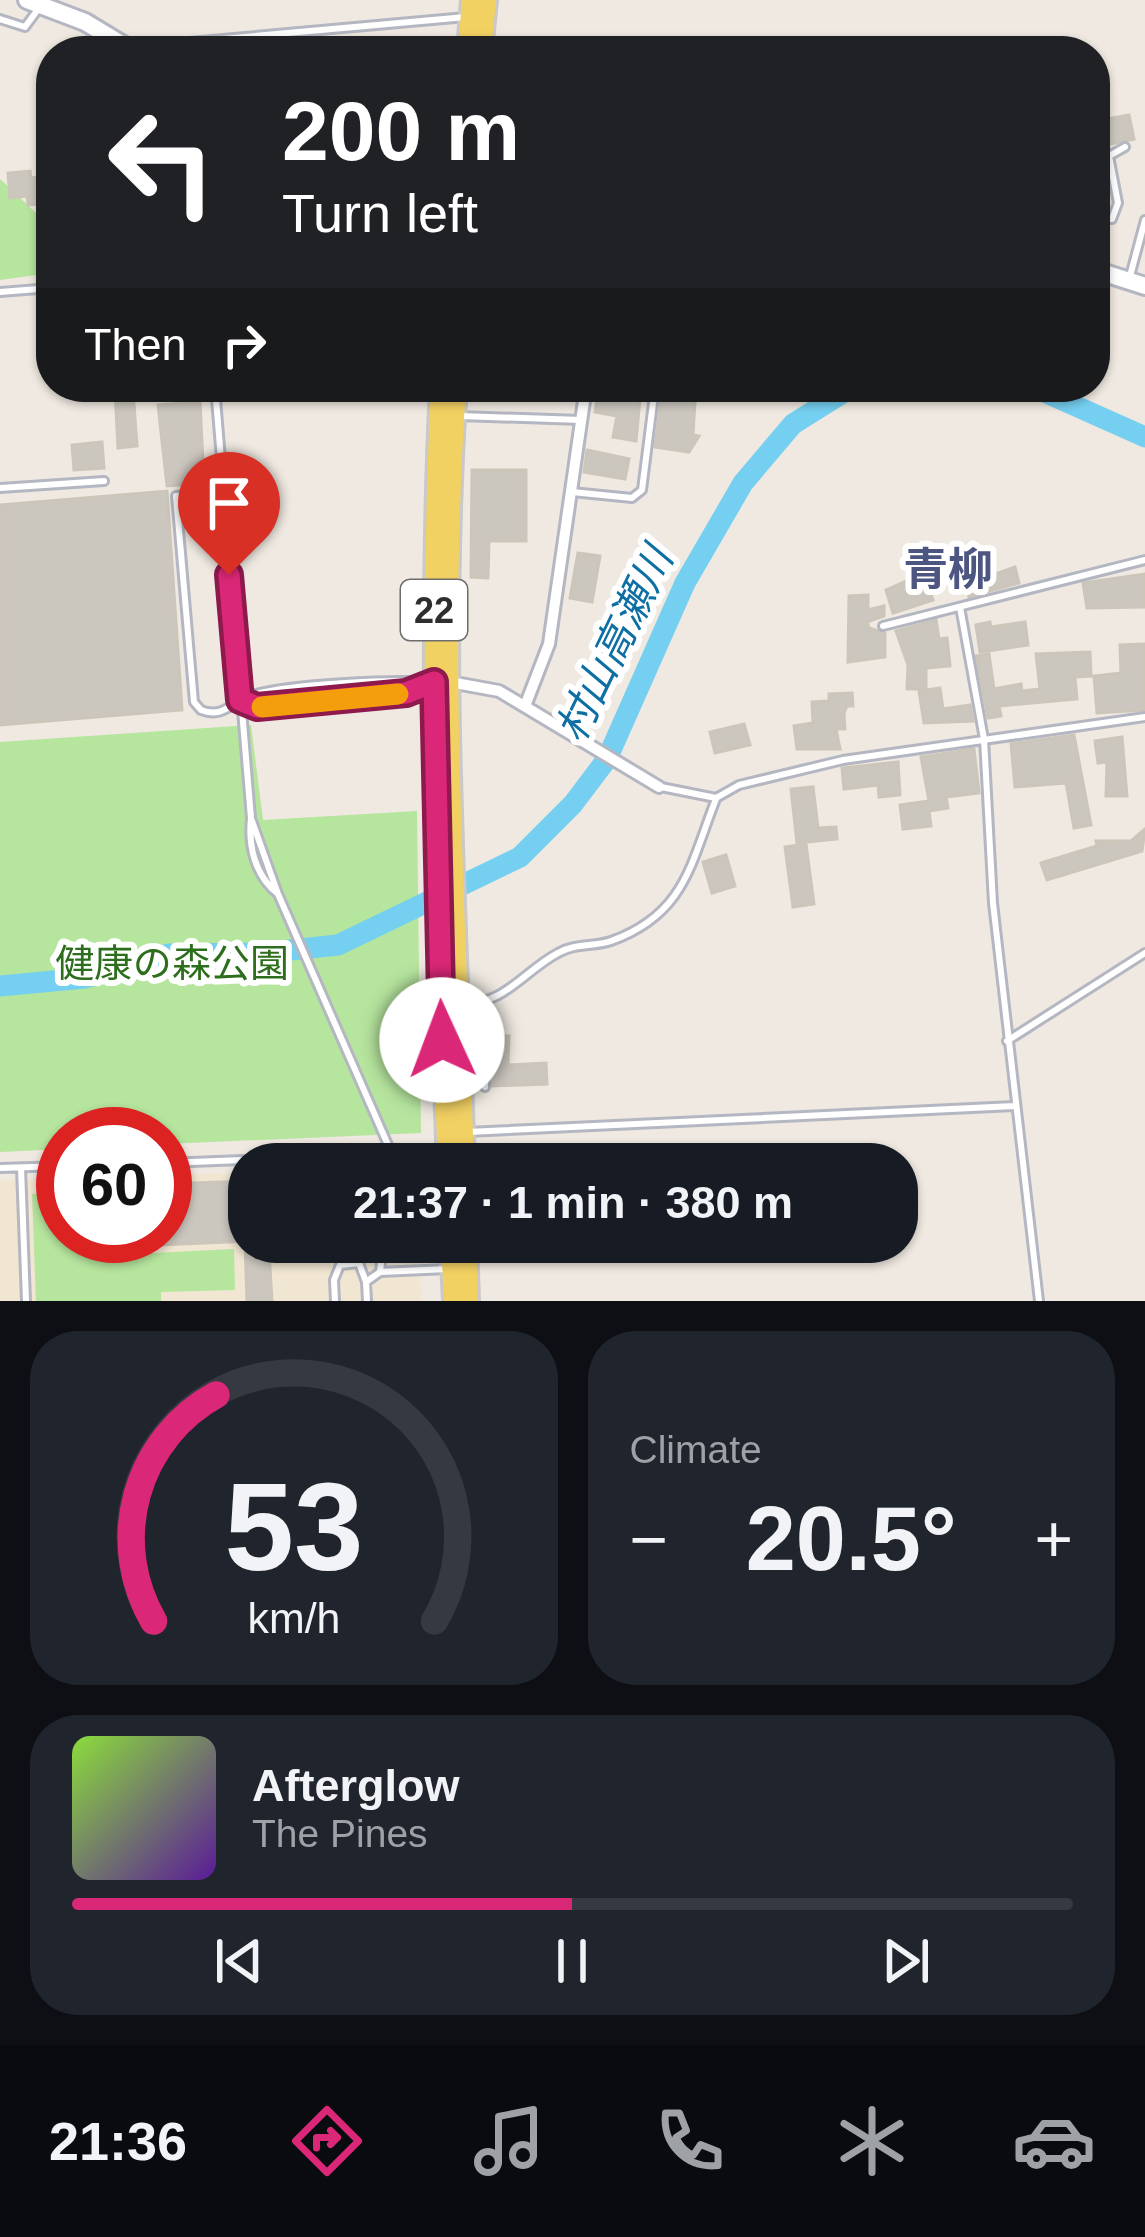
<!DOCTYPE html>
<meta charset="utf-8">
<style>
:root{--surface:#171b24;--page:#20242c;--text:#f1f3f6;--muted:#9ea1a6;--line:#363941;--accent:#db2777}
body{margin:0;font-family:Helvetica,"Noto Sans JP",sans-serif;background:var(--page);color:var(--text);height:100vh;display:flex;flex-direction:column;font-size:45px;white-space:nowrap}
*{box-sizing:border-box;margin:0}
p{font-size:39px;color:var(--muted)}
.icon{flex:none;width:66px;height:66px;fill:none;stroke:currentColor;stroke-width:2;stroke-linecap:round;stroke-linejoin:round}
.map{position:relative;height:1301px;overflow:hidden}
.panel{display:flex;flex-direction:column;gap:30px;padding:30px;background:#0d0f14;flex:1}
.panel>*{flex:none}
.hud{position:absolute;left:36px;top:36px;width:1074px;height:366px;border-radius:48px;box-shadow:0 3px 9px #0004;background:#202124;color:#fff;overflow:hidden}
.speed{position:absolute;left:36px;top:1107px;display:flex;gap:24px;font-size:60px;font-weight:700;text-align:center}
.speed>*{display:grid;place-content:center;width:156px;height:156px;border-radius:50%;background:var(--surface);box-shadow:0 3px 9px #0004;line-height:1}
.speed .limit{border:18px solid #d22;background:#fff;color:#111}
.pin{position:absolute;display:grid;place-items:center;width:102px;height:102px;color:#fff;margin:-123px -51px;border-radius:50% 50% 50% 0;rotate:-45deg;box-shadow:0 0 12px #0007}
.pin .icon{rotate:45deg}
.me{position:absolute;width:132px;margin:-66px;rotate:358deg;stroke-linejoin:round;filter:drop-shadow(0 0 9px #0008)}
.turn{display:flex;align-items:center;gap:42px;height:252px;padding:0 48px;font-size:54px}
.turn .icon{width:156px;height:156px;stroke-width:2.5}
.turn b{display:block;font-size:84px;line-height:102px}
.then{display:flex;align-items:center;height:114px;padding:0 48px;background:#0003;gap:24px;font-size:45px}
.big{font-size:90px;font-weight:600;line-height:1.1}
.panel .card{flex:1;display:flex;flex-direction:column;justify-content:center;gap:18px;min-width:0;padding:0 42px;border-radius:48px;background:var(--page)}
.panel .dial{align-items:center;gap:0}
.dial svg{height:312px;overflow:visible;fill:none;stroke:var(--line);stroke-width:7;stroke-linecap:round;text-anchor:middle}
.dial text{fill:var(--text);stroke:none}
.song{display:flex;align-items:center;gap:36px}
.cover{width:144px;height:144px;border-radius:18px;background:linear-gradient(135deg,hsl(90 70% 55%),hsl(270 70% 35%))}
.played{height:12px;border-radius:6px;background:linear-gradient(90deg,var(--accent) 50%,var(--line) 50%)}
.keys{display:flex;justify-content:space-around;direction:ltr}
.heat{display:flex;justify-content:space-between;align-items:center;font-size:66px;direction:ltr}
.panel .tiles{flex:1;display:grid;gap:30px;grid-template-columns:1fr 1fr}
.card:last-child{grid-column:span 2}
.trip{position:absolute;left:228px;top:1143px;width:690px;height:120px;border-radius:48px;background:var(--surface);box-shadow:0 3px 9px #0004;font-weight:600;line-height:120px;text-align:center}
.tab-bar{display:flex;height:192px;justify-content:space-around;align-items:center;background:#090b0e;color:var(--muted)}
.tab-bar .icon{width:84px;height:84px}
.tab-bar .on{color:var(--accent)}
.tab-bar b{font-size:54px;color:var(--text)}
.map>svg:first-child{display:block}
.education{fill:#f0e6d1}
.green{fill:#b6e59e}
.lines{fill:none;stroke-linecap:round;stroke-linejoin:round}
.river{stroke:#75cff0;stroke-width:21}
.building{fill:#cbc7bf;stroke:#cbc5ba;stroke-width:3}
.service-casing{stroke:#b4b7c1;stroke-width:12}
.minor-casing{stroke:#b4b7c1;stroke-width:16}
.secondary-casing{stroke:#b4b7c1;stroke-width:22}
.primary-casing{stroke:#c9c9c9;stroke-width:24}
.service{stroke:#fff;stroke-width:6}
.minor{stroke:#fff;stroke-width:10}
.secondary{stroke:#fff;stroke-width:16}
.primary{stroke:#f2d163;stroke-width:18}
.route-casing{stroke:#8e194d;stroke-width:30}
.route{stroke:#db2777;stroke-width:21}
.slow{stroke:#f59e0b;stroke-width:21}
.labels{text-anchor:middle;stroke-width:12;stroke-linejoin:round;paint-order:stroke}
.shield{fill:#fff;stroke:#6d6d6d;stroke-width:3}
.shield-label{font-size:36px;font-weight:bold;fill:#2e2e2e}
.park-label{font-size:39px;fill:#2c6e1b;stroke:#fff}
.water-label{font-size:42px;font-style:italic;fill:#0d6fa3;stroke:#fff}
.quarter-label{font-size:45px;font-weight:bold;fill:#4d5680;stroke:#fff}
</style>
<div class="map">
<svg width="1145" height="1301" viewBox="0 0 1145 1301">
<rect width="100%" height="100%" fill="#efe9e1"/>
<!-- education -->
<path class="education" d="M 249,1173 L 249,1242 L 419,1242 L 421,1301 L 0,1301 L 0,1180 L 63,1178 L 63,1236 L 165,1236 L 165,1175 Z"/>
<!-- green -->
<path class="green" d="M 0,179 L 51,227 L 51,273 L 0,280 Z
M 251,725 L 263,820 L 417,811 L 421,1133 L 165,1144 L 165,1134 L 63,1134 L 63,1149 L 0,1152 L 0,742 Z
M 63,1193 L 63,1236 L 78,1236 L 79,1247 L 91,1256 L 234,1249 L 235,1290 L 161,1292 L 161,1301 L 36,1301 L 32,1194 Z"/>
<g class="lines">
<!-- river -->
<path class="river" d="M 1033,387 L 1145,437
M 0,986 L 85,978 L 168,954 L 262,953 L 338,945 L 520,857 L 573,804 L 607,759 L 685,583 L 743,483 L 793,424 L 852,387"/>
</g>
<!-- building -->
<path class="building" d="M 1129,115 L 1134,139 L 1101,146 L 1096,121 Z
M 30,171 L 31,178 L 50,176 L 51,203 L 28,205 L 27,196 L 10,198 L 8,173 Z
M 599,387 L 641,388 L 636,441 L 613,437 L 617,416 L 595,412 Z
M 115,391 L 133,391 L 137,446 L 118,448 Z
M 662,392 L 692,396 L 695,402 L 693,435 L 699,436 L 689,452 L 655,447 Z
M 200,402 L 204,483 L 167,486 L 158,405 Z
M 102,442 L 104,468 L 74,470 L 72,445 Z
M 587,450 L 629,459 L 625,479 L 584,472 Z
M 472,470 L 526,470 L 526,541 L 489,541 L 488,578 L 471,577 Z
M 167,491 L 182,710 L 0,725 L 0,505 Z
M 578,553 L 600,556 L 592,602 L 570,598 Z
M 1015,567 L 1019,583 L 969,597 L 965,585 Z
M 924,573 L 933,600 L 893,613 L 886,590 Z
M 1145,574 L 1145,607 L 1087,608 L 1083,583 Z
M 868,595 L 868,610 L 884,606 L 884,616 L 867,622 L 869,628 L 885,633 L 885,657 L 848,662 L 849,596 Z
M 936,620 L 939,639 L 947,638 L 950,666 L 926,668 L 926,689 L 907,689 L 908,665 L 896,631 Z
M 990,622 L 991,627 L 1025,622 L 1028,645 L 980,652 L 976,625 Z
M 1145,644 L 1145,710 L 1097,713 L 1094,676 L 1121,673 L 1120,645 Z
M 1090,652 L 1091,676 L 1075,677 L 1077,699 L 999,706 L 1001,716 L 988,718 L 976,656 L 989,654 L 994,689 L 1021,684 L 1022,691 L 1040,689 L 1036,654 Z
M 940,688 L 943,709 L 970,705 L 973,721 L 924,723 L 919,691 Z
M 852,693 L 853,706 L 847,706 L 844,713 L 845,729 L 836,729 L 840,749 L 797,749 L 794,726 L 813,723 L 812,702 L 829,701 L 829,694 Z
M 744,724 L 750,745 L 715,753 L 710,732 Z
M 1074,735 L 1091,825 L 1074,828 L 1066,783 L 1015,787 L 1011,744 Z
M 1122,737 L 1127,796 L 1106,796 L 1107,762 L 1098,763 L 1095,741 Z
M 974,749 L 979,793 L 946,797 L 948,808 L 929,811 L 931,826 L 903,829 L 900,805 L 929,801 L 921,757 Z
M 898,762 L 900,795 L 879,797 L 878,785 L 844,789 L 842,768 Z
M 813,787 L 818,828 L 836,827 L 837,839 L 797,843 L 791,789 Z
M 1145,829 L 1142,851 L 1047,880 L 1041,863 L 1097,846 L 1096,841 L 1131,841 Z
M 806,844 L 814,904 L 793,907 L 785,847 Z
M 726,855 L 735,886 L 712,893 L 703,862 Z
M 491,1036 L 509,1036 L 508,1065 L 546,1063 L 547,1084 L 492,1086 Z
M 249,1181 L 249,1241 L 91,1248 L 91,1236 L 165,1236 L 165,1184 Z
M 245,1242 L 332,1242 L 332,1250 L 269,1252 L 272,1301 L 247,1301 Z"/>
<g class="lines">
<defs>
<path id="service" d="M 0,19 L 25,27 L 39,8
M 133,47 L 466,17
M 1095,217 L 1112,219 L 1118,203 L 1109,156 L 1125,147
M 1129,280 L 1145,220
M 0,292 L 51,288
M 215,387 L 251,818 C 248,846 255,876 278,894
M 671,387 L 687,387
M 459,416 L 582,420
M 0,488 L 104,481
M 221,492 L 176,496 L 194,702 L 201,710 C 224,719 232,701 252,695 C 291,684 391,679 432,682
M 572,492 L 632,498 L 642,490 L 655,387
M 960,607 L 984,739 L 993,903 L 1039,1301
M 883,626 L 1145,560
M 244,702 L 257,707 L 406,693 L 431,684
M 661,787 L 716,798 L 739,785 L 843,760 L 1145,717
M 252,821 L 278,894 L 392,1154
M 463,1003 C 503,1006 524,971 558,953 C 575,943 594,947 611,941 C 686,914 691,862 716,799
M 483,1004 L 485,1087
M 1007,1041 L 1145,953
M 467,1132 L 1014,1106
M 165,1163 L 392,1154 L 391,1164
M 0,1168 L 63,1166
M 21,1168 L 26,1301
M 383,1242 L 380,1272 L 448,1269
M 335,1301 L 334,1280 L 340,1265 L 359,1263 L 366,1282
M 367,1301 L 366,1282 L 380,1272"/>
<path id="minor" d="M 450,682 L 499,691 L 659,787
M 525,706 L 549,644 L 586,387"/>
<path id="secondary" d="M 27,0 L 85,22 L 133,51
M 1095,270 L 1145,286"/>
<path id="primary" d="M 467,51 L 471,0
M 482,51 L 487,0
M 440,387 C 427,646 437,905 447,1164
M 457,387 C 439,647 456,904 465,1164
M 450,1242 L 453,1301
M 467,1242 L 469,1301"/>
</defs>
<!-- service casing -->
<use href="#service" class="service-casing"/>
<!-- minor casing -->
<use href="#minor" class="minor-casing"/>
<!-- secondary casing -->
<use href="#secondary" class="secondary-casing"/>
<!-- primary casing -->
<use href="#primary" class="primary-casing"/>
<!-- service -->
<use href="#service" class="service"/>
<!-- minor -->
<use href="#minor" class="minor"/>
<!-- secondary -->
<use href="#secondary" class="secondary"/>
<!-- primary -->
<use href="#primary" class="primary"/>
</g>
<g class="lines">
<defs>
<path id="route" d="M 229,575 L 240,700 L 257,707 L 406,693 L 434,682 L 442,1040"/>
</defs>
<!-- route casing -->
<use href="#route" class="route-casing"/>
<!-- route -->
<use href="#route" class="route"/>
<!-- slow -->
<path class="slow" d="M 262,707 L 398,694"/>
</g>
<g class="labels">
<!-- shield labels -->
<rect class="shield" x="401" y="580" width="66" height="60" rx="9"/>
<g class="shield-label">
<text x="434" y="623">22</text>
</g>
<!-- park labels -->
<g class="park-label">
<text x="172" y="977">健康の森公園</text>
</g>
<!-- water labels -->
<g class="water-label">
<text transform="translate(614 644) rotate(-64)" y="15">村山高瀬川</text>
</g>
<!-- quarter labels -->
<g class="quarter-label">
<text x="948" y="585">青柳</text>
</g>
</g>
</svg>
<div class="speed"><div class="limit">60</div></div>
<div class="pin" style="left:229px;top:575px;background:#d93025"><svg class="icon" aria-label="arrive" viewBox="0 0 24 24"><path d="M6 21V4h12l-3 4 3 4H6"/></svg></div>
<svg class="me" style="left:442px;top:1040px" viewBox="-20 -20 40 40"><circle r="19" fill="#fff"/><path d="M0-13L10 11 0 6-10 11z" fill="#db2777"/></svg>
<div class="trip">21:37 · 1 min · 380 m</div>
<div class="hud">
<div class="turn"><svg class="icon" aria-label="left" viewBox="0 0 24 24"><path d="M17 20v-9H6M10 6l-5 5 5 5"/></svg><div><b>200 m</b>Turn left</div></div>
<div class="then">Then<svg class="icon" aria-label="right" viewBox="0 0 24 24"><path d="M7 20v-9h11M14 6l5 5-5 5"/></svg></div>
</div>
</div>
<section class="panel">
<div class="tiles">
<div class="card dial"><svg viewBox="0 0 100 80">
<path d="M14 69A42 42 0 1 1 86 69"/>
<path d="M14 69A42 42 0 0 1 30 11" stroke="#db2777"/>
<text x="50" y="56" font-size="32" font-weight="700">53</text>
<text x="50" y="72" font-size="11">km/h</text>
</svg></div>
<div class="card"><p>Climate</p>
<div class="heat"><a>−</a><b class="big">20.5°</b><a>+</a></div>
</div>
<div class="card">
<div class="song"><i class="cover"></i><div><b>Afterglow</b><p>The Pines</p></div></div>
<div class="played"></div>
<div class="keys"><svg class="icon" aria-label="previous" viewBox="0 0 24 24"><path d="M18 5L8 12l10 7zM5 5v14"/></svg><svg class="icon" aria-label="pause" viewBox="0 0 24 24"><path d="M8 5v14M16 5v14"/></svg><svg class="icon" aria-label="next" viewBox="0 0 24 24"><path d="M6 5l10 7-10 7zM19 5v14"/></svg></div>
</div>
</div>
</section>
<nav class="tab-bar">
<b>21:36</b>
<svg class="icon on" aria-label="directions" viewBox="0 0 24 24"><path d="M12 3l9 9-9 9-9-9zM9 14v-3h6M13 9l2 2-2 2"/></svg>
<svg class="icon" aria-label="music" viewBox="0 0 24 24"><path d="M9 18V5l10-2v13"/><circle cx="6" cy="18" r="3"/><circle cx="16" cy="16" r="3"/></svg>
<svg class="icon" aria-label="phone" viewBox="0 0 24 24"><path d="M5 4h4l2 5-3 2q2 4 5 5l2-3 5 2v4C11 20 4 13 5 4z"/></svg>
<svg class="icon" aria-label="climate" viewBox="0 0 24 24"><path d="M12 3v18M4 7l16 10M4 17L20 7"/></svg>
<svg class="icon" aria-label="car" viewBox="0 0 24 24"><path d="M5 17H2v-5l4-1 3-4h7l3 4 3 1v5h-3M9 17h6M6 11h13"/><circle cx="7" cy="17" r="2"/><circle cx="17" cy="17" r="2"/></svg>
</nav>
